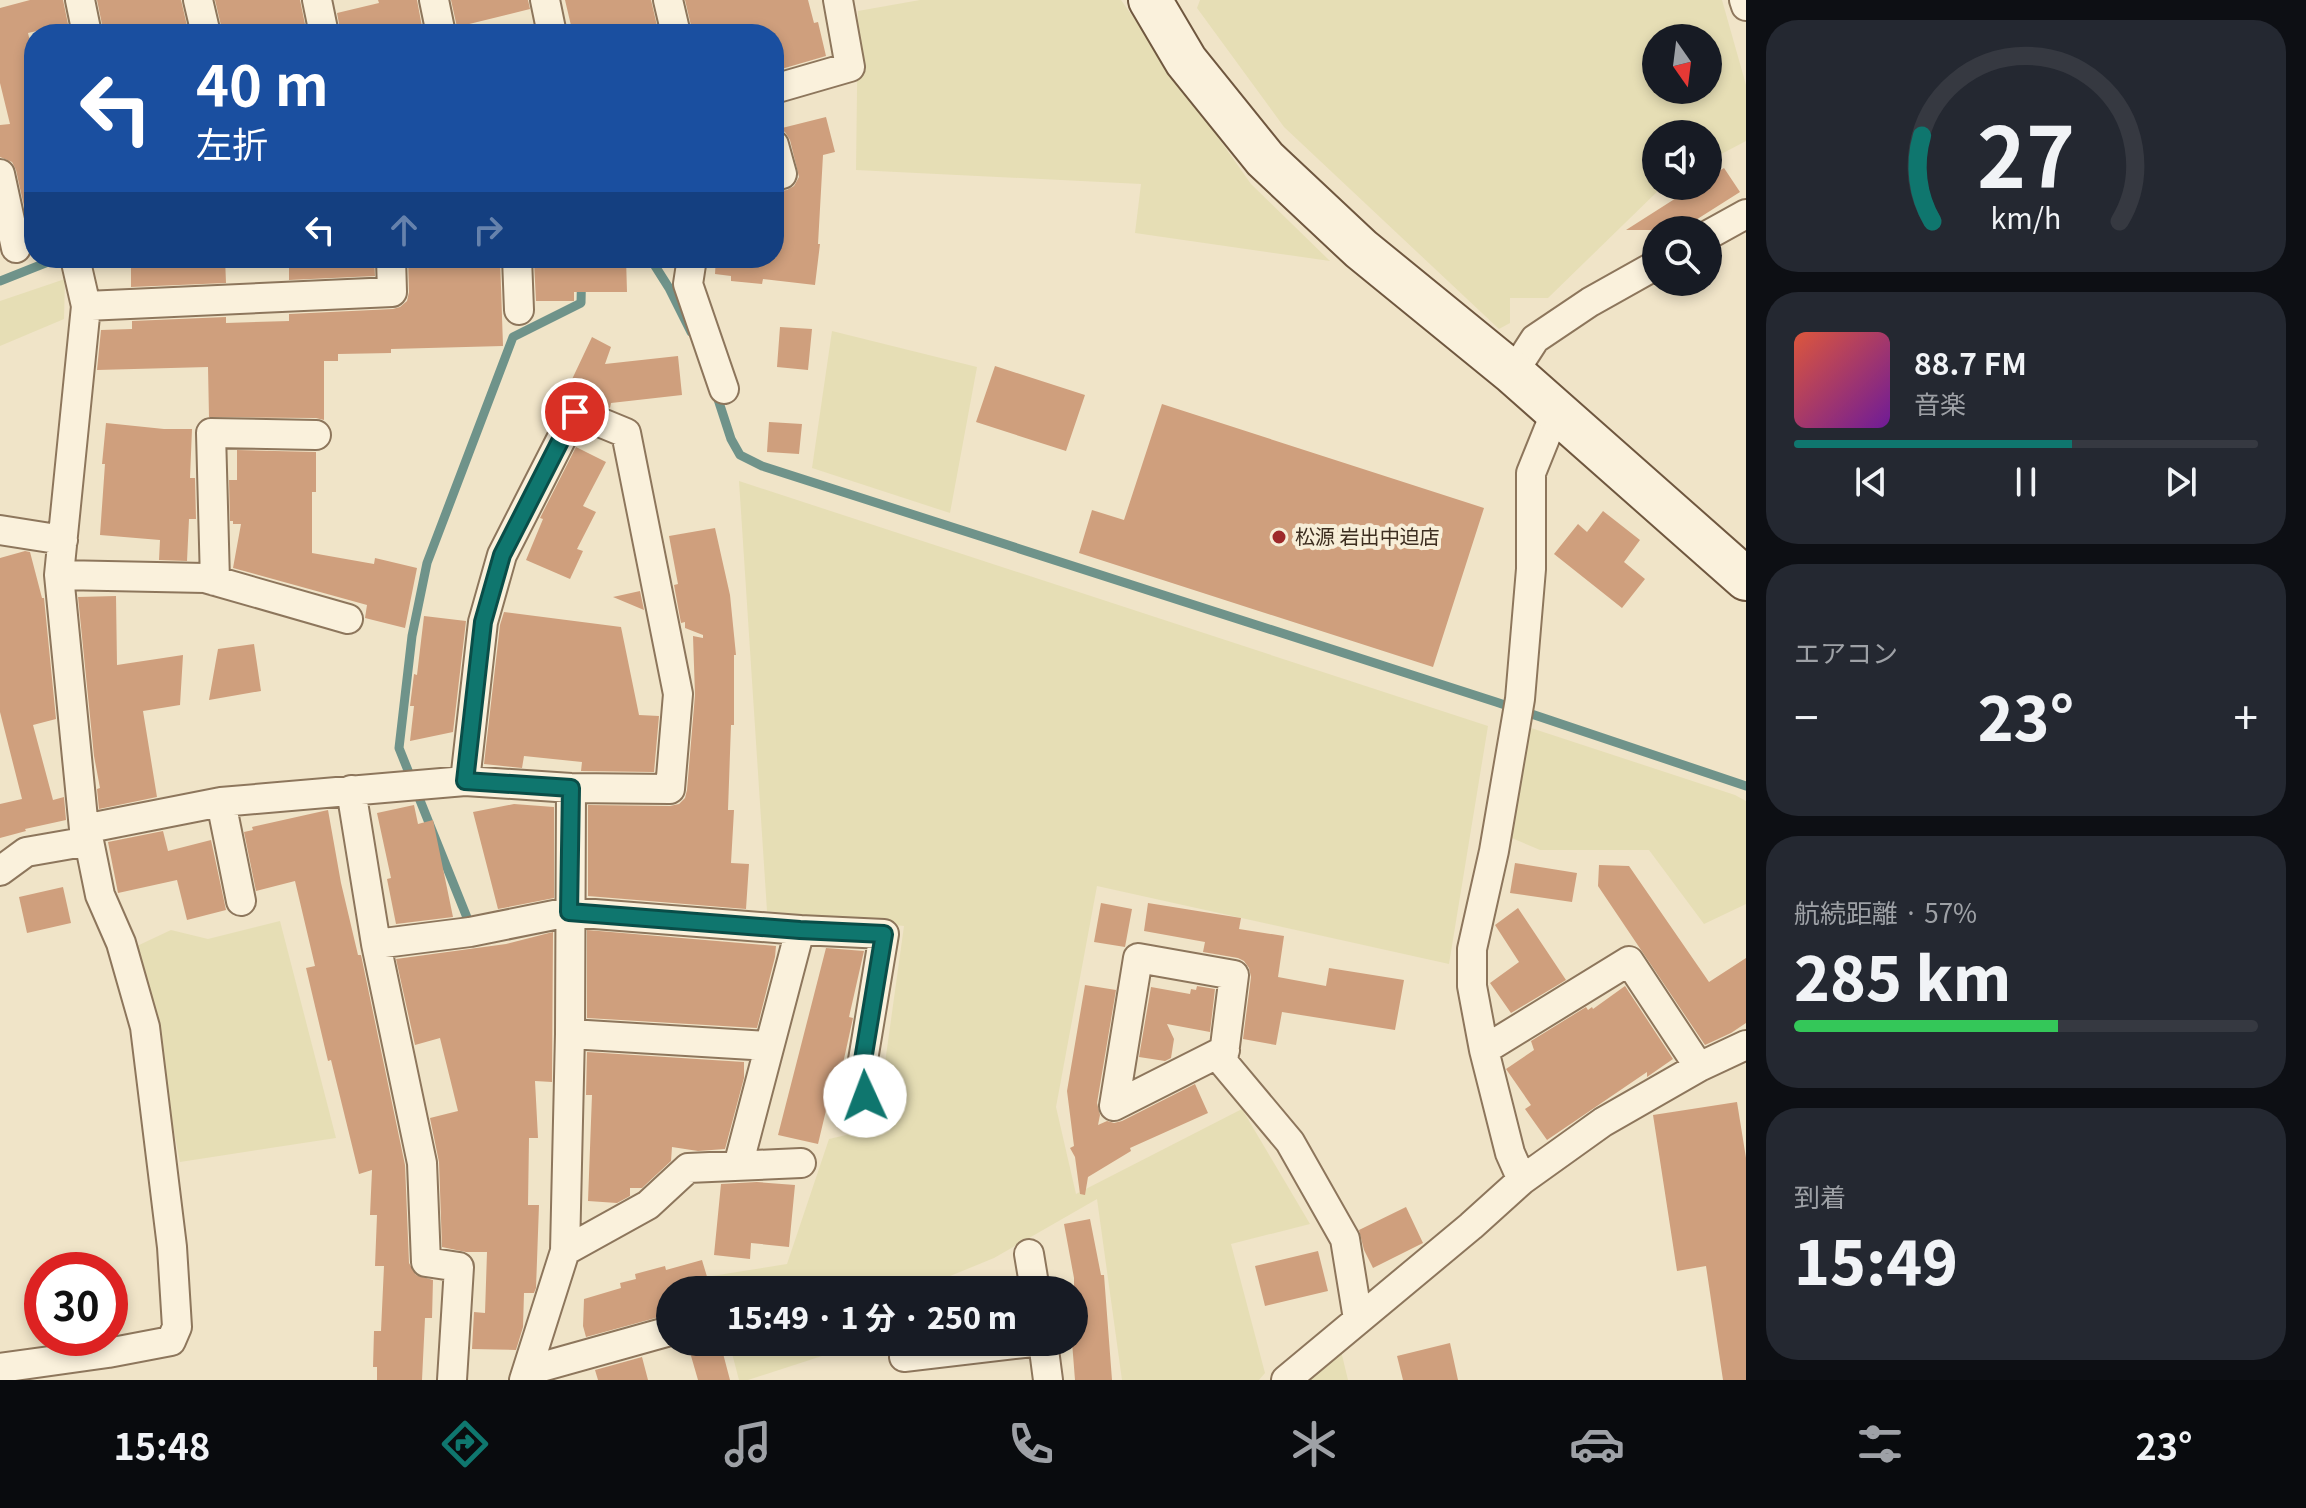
<!DOCTYPE html>
<html lang="ja">
<meta charset="utf-8">
<style>
:root{--surface:#171b24;--page:#242831;--text:#f1f3f6;--muted:#9ea1a6;--line:#363941;--accent:#0f766e}
body{margin:0;font-family:Georgia,"Noto Sans JP",serif;background:var(--page);color:var(--text);height:100vh;display:flex;flex-direction:column;font-size:30px;white-space:nowrap}
*{box-sizing:border-box;margin:0}
p{font-size:26px;color:var(--muted)}
.icon{flex:none;width:44px;height:44px;fill:none;stroke:currentColor;stroke-width:2;stroke-linecap:round;stroke-linejoin:round}
.map{position:relative;flex:1;overflow:hidden}
.details{display:flex;flex-direction:column;gap:20px;padding:20px;background:#0d0f14;width:560px}
.details>*{flex:none}
.top-card{position:absolute;left:24px;top:24px;width:760px;height:244px;border-radius:32px;box-shadow:0 4px 12px #0003;background:#1a4fa0;color:#fff;overflow:hidden}
.needle{width:52px;rotate:166deg}
.buttons{position:absolute;left:1642px;top:24px;display:grid;gap:16px}
.buttons a{display:grid;place-items:center;width:80px;height:80px;border-radius:50%;background:var(--surface);box-shadow:0 4px 12px #0003;font-size:40px}
.speed{position:absolute;left:24px;top:1252px;display:flex;gap:16px;font-size:40px;font-weight:700;text-align:center}
.speed>*{display:grid;place-content:center;width:104px;height:104px;border-radius:50%;background:var(--surface);box-shadow:0 4px 12px #0003;line-height:1}
.speed .limit{border:12px solid #d22;background:#fff;color:#111}
.pin{position:absolute;display:grid;place-items:center;width:68px;height:68px;color:#fff;margin:-34px;border:4px solid #fff;border-radius:50%;box-shadow:0 2px 8px #0007}
.me{position:absolute;width:88px;margin:-44px;rotate:358deg;stroke-linejoin:round;filter:drop-shadow(0 0 6px #0008)}
.turn{display:flex;align-items:center;gap:28px;height:168px;padding:0 40px;font-size:36px}
.turn .icon{width:104px;height:104px;stroke-width:2.5}
.turn b{display:block;font-size:56px;line-height:68px}
.lanes{display:flex;align-items:center;height:76px;padding:0 40px;background:#0003;justify-content:center;gap:40px;direction:ltr}
.lanes .off{opacity:.35}
.big{font-size:60px;font-weight:800;line-height:1.1}
.details .tile{flex:1;display:flex;flex-direction:column;justify-content:center;gap:12px;min-width:0;padding:0 28px;border-radius:32px;background:var(--page)}
.details .dial{align-items:center;gap:0}
.dial svg{height:208px;overflow:visible;fill:none;stroke:var(--line);stroke-width:7;stroke-linecap:round;text-anchor:middle}
.dial text{fill:var(--text);stroke:none}
.song{display:flex;align-items:center;gap:24px}
.cover{width:96px;height:96px;border-radius:12px;background:linear-gradient(135deg,hsl(10 70% 55%),hsl(280 70% 35%))}
.played{height:8px;border-radius:4px;background:linear-gradient(90deg,var(--accent) 60%,var(--line) 60%)}
.keys{display:flex;justify-content:space-around;direction:ltr}
.heat{display:flex;justify-content:space-between;align-items:center;font-size:44px;direction:ltr}
.charge{height:12px;border-radius:6px;background:linear-gradient(90deg,#34c759 57%,var(--line) 0)}
.trip{position:absolute;left:656px;top:1276px;width:432px;height:80px;border-radius:40px;background:var(--surface);box-shadow:0 4px 12px #0003;font-weight:800;line-height:80px;text-align:center}
.tabs{display:flex;height:128px;justify-content:space-around;align-items:center;background:#090b0e;color:var(--muted)}
.tabs .icon{width:56px;height:56px}
.tabs .on{color:var(--accent)}
.tabs b{font-size:36px;color:var(--text)}
main{display:flex;flex:1;min-height:0}
.map>svg:first-child{display:block}
.farmland{fill:#e6deb5;fill-rule:evenodd}
.lines{fill:none;stroke-linecap:round;stroke-linejoin:round}
.stream{stroke:#6f938a;stroke-width:9}
.building{fill:#cf9f7d}
.street-casing{stroke:#8d765c;stroke-width:32}
.secondary-casing{stroke:#6f573f;stroke-width:46}
.street{stroke:#faf1dc;stroke-width:28}
.secondary{stroke:#faf1dc;stroke-width:42}
.route-casing{stroke:#0a4d48;stroke-width:20}
.route{stroke:#0f766e;stroke-width:14}
.poi-dot{fill:#9e2a2b;stroke:#f7eed8;stroke-width:3}
.labels{text-anchor:middle;stroke-width:8;stroke-linejoin:round;paint-order:stroke}
.poi-label{font-size:20px;fill:#3d2e20;stroke:#f7eed8;text-anchor:start}
</style>
<main>
<div class="map">
<svg width="1746" height="1380" viewBox="0 0 1746 1380">
<rect width="100%" height="100%" fill="#f0e4c8"/>
<!-- farmland -->
<path class="farmland" d="M 920,0 L 1121,0 L 1251,184 L 1330,261 L 1135,233 L 1141,184 L 856,170 L 858,11 Z
M 1200,0 L 1722,0 L 1746,85 L 1746,141 L 1708,161 L 1708,134 L 1656,134 L 1656,186 L 1663,186 L 1548,298 L 1510,298 L 1510,323 L 1499,329 L 1284,127 L 1197,8 ZM 1708,38 L 1708,90 L 1656,90 L 1656,38 Z
M 65,279 L 64,319 L 0,346 L 0,301 Z
M 832,331 L 977,367 L 950,513 L 812,468 Z
M 739,481 L 1488,726 L 1449,964 L 1097,886 L 1056,1107 L 1076,1194 L 1242,1109 L 1310,1224 L 1231,1244 L 1265,1373 L 1259,1380 L 1122,1380 L 1097,1199 L 994,1258 L 916,1290 L 716,1290 L 712,1276 L 787,1264 L 829,1139 L 876,1128 L 904,926 L 767,911 Z
M 1528,727 L 1735,795 L 1746,801 L 1746,904 L 1704,924 L 1649,850 L 1540,850 L 1507,836 Z
M 280,921 L 336,1138 L 180,1162 L 137,946 L 171,930 L 208,939 Z
M 729,1342 L 865,1342 L 748,1380 L 739,1380 Z
M 1341,1351 L 1348,1380 L 1309,1380 Z"/>
<g class="lines">
<!-- stream -->
<path class="stream" d="M 650,258 L 669,288 L 691,332
M 0,281 L 58,258
M 715,390 L 731,439 L 740,455 L 762,466 L 1496,702 L 1746,786
M 468,920 L 399,748 L 412,636 L 427,563 L 513,337 L 581,303 L 582,258"/>
</g>
<!-- building -->
<path class="building" d="M 30,0 L 63,0 L 68,24 L 28,33 L 34,58 L 34,219 L 27,220 L 16,170 L 12,162 L 0,157 L 0,125 L 10,124 L 0,83 L 0,8 Z
M 97,0 L 181,0 L 189,34 L 104,34 Z
M 215,0 L 300,0 L 307,34 L 223,34 Z
M 378,0 L 417,0 L 423,32 L 416,34 L 341,34 L 337,13 L 379,3 Z
M 451,0 L 528,0 L 530,9 L 457,27 Z
M 565,0 L 651,0 L 659,34 L 573,34 Z
M 685,0 L 808,0 L 814,23 L 818,22 L 826,56 L 778,70 L 774,55 L 774,34 L 693,34 Z
M 826,117 L 835,152 L 823,155 L 818,244 L 820,244 L 815,285 L 763,279 L 762,284 L 731,281 L 731,276 L 715,274 L 716,258 L 776,258 L 779,191 L 787,190 L 794,186 L 799,177 L 790,140 L 785,132 L 778,129 Z
M 1724,168 L 1740,192 L 1680,230 L 1626,230 L 1695,186 L 1708,186 L 1708,178 Z
M 131,258 L 225,258 L 226,283 L 131,287 Z
M 289,258 L 374,258 L 375,276 L 289,280 Z
M 408,258 L 500,258 L 503,346 L 391,349 L 391,353 L 338,354 L 338,361 L 324,361 L 324,420 L 316,418 L 209,417 L 208,367 L 97,370 L 101,330 L 132,329 L 132,321 L 226,317 L 226,323 L 289,321 L 289,314 L 393,309 L 400,307 L 407,301 L 409,292 Z
M 587,258 L 626,258 L 627,292 L 574,292 L 574,301 L 536,301 L 534,261 L 587,260 Z
M 780,327 L 812,329 L 808,370 L 777,367 Z
M 592,337 L 611,347 L 605,364 L 678,356 L 682,395 L 611,403 L 610,408 L 566,392 Z
M 995,366 L 1085,395 L 1066,451 L 976,422 Z
M 1162,404 L 1484,508 L 1433,667 L 1079,553 L 1092,510 L 1124,520 Z
M 769,422 L 802,424 L 799,454 L 767,452 Z
M 106,423 L 164,429 L 192,429 L 190,478 L 195,478 L 196,519 L 189,519 L 187,561 L 159,560 L 160,540 L 100,535 L 105,464 L 102,464 Z
M 576,447 L 606,462 L 583,506 L 596,512 L 577,549 L 583,551 L 570,579 L 526,560 L 543,519 L 540,518 Z
M 237,450 L 316,452 L 316,492 L 312,492 L 312,553 L 374,564 L 375,558 L 417,568 L 405,628 L 365,618 L 367,605 L 233,568 L 241,524 L 233,524 L 233,521 L 230,521 L 229,480 L 237,480 Z
M 1603,511 L 1640,540 L 1624,562 L 1645,579 L 1622,608 L 1554,554 L 1578,524 L 1587,532 Z
M 715,528 L 730,595 L 736,655 L 734,655 L 734,725 L 731,725 L 728,810 L 734,810 L 731,863 L 749,864 L 746,909 L 588,896 L 588,805 L 670,806 L 679,804 L 685,798 L 687,790 L 695,695 L 693,636 L 703,638 L 703,635 L 685,628 L 685,622 L 681,623 L 674,585 L 678,584 L 669,536 Z
M 25,551 L 30,552 L 42,598 L 44,598 L 56,719 L 33,725 L 53,800 L 64,797 L 66,820 L 25,829 L 26,831 L 0,838 L 0,804 L 22,799 L 0,712 L 0,558 Z
M 640,591 L 644,610 L 613,597 Z
M 116,596 L 117,665 L 183,655 L 180,705 L 143,711 L 157,797 L 99,809 L 97,789 L 100,788 L 94,756 L 78,597 Z
M 504,612 L 621,627 L 639,715 L 659,716 L 654,772 L 581,771 L 582,762 L 524,756 L 522,768 L 484,764 L 500,625 Z
M 424,616 L 466,621 L 453,732 L 410,741 L 414,706 L 410,706 L 414,674 L 417,675 Z
M 254,644 L 261,691 L 209,700 L 218,649 Z
M 514,804 L 554,807 L 554,898 L 498,909 L 473,812 Z
M 414,805 L 418,824 L 433,820 L 453,917 L 396,924 L 387,879 L 391,878 L 377,813 Z
M 328,810 L 341,883 L 358,955 L 361,955 L 405,1165 L 409,1263 L 416,1275 L 433,1280 L 432,1318 L 425,1318 L 422,1380 L 377,1380 L 377,1367 L 373,1367 L 374,1331 L 381,1331 L 384,1266 L 375,1266 L 377,1215 L 370,1215 L 372,1170 L 359,1174 L 331,1060 L 328,1061 L 306,968 L 315,966 L 295,881 L 256,891 L 244,832 L 253,830 L 252,827 Z
M 163,831 L 168,851 L 211,840 L 226,910 L 187,920 L 177,880 L 118,893 L 108,842 Z
M 1515,863 L 1577,873 L 1572,902 L 1510,893 Z
M 1599,865 L 1629,866 L 1709,982 L 1746,958 L 1746,1023 L 1731,1033 L 1705,1045 L 1598,886 Z
M 63,887 L 71,923 L 27,933 L 19,897 Z
M 1101,903 L 1132,909 L 1125,947 L 1094,942 Z
M 1148,903 L 1241,918 L 1239,929 L 1284,936 L 1278,977 L 1326,986 L 1329,968 L 1404,980 L 1395,1030 L 1282,1012 L 1276,1045 L 1243,1039 L 1251,977 L 1249,968 L 1244,961 L 1238,958 L 1203,952 L 1205,942 L 1144,931 Z
M 1518,908 L 1566,980 L 1511,1013 L 1490,983 L 1519,962 L 1495,925 Z
M 587,930 L 776,946 L 775,957 L 757,1028 L 587,1018 Z
M 553,932 L 552,1082 L 535,1081 L 538,1138 L 529,1138 L 528,1205 L 539,1205 L 536,1288 L 534,1293 L 524,1293 L 523,1327 L 516,1350 L 472,1349 L 474,1312 L 485,1313 L 487,1252 L 466,1252 L 442,1247 L 439,1162 L 430,1118 L 458,1111 L 440,1038 L 415,1045 L 396,959 L 506,944 Z
M 826,948 L 864,951 L 849,1017 L 853,1018 L 842,1068 L 844,1070 L 836,1103 L 828,1102 L 818,1144 L 778,1135 Z
M 1085,985 L 1116,990 L 1097,1103 L 1100,1115 L 1098,1125 L 1107,1121 L 1114,1123 L 1122,1121 L 1195,1084 L 1208,1113 L 1130,1148 L 1131,1151 L 1088,1177 L 1085,1195 L 1080,1194 L 1075,1157 L 1070,1148 L 1074,1146 L 1067,1091 Z
M 1197,986 L 1215,989 L 1210,1032 L 1167,1024 L 1174,1039 L 1171,1058 L 1165,1061 L 1139,1057 L 1151,987 L 1190,994 L 1191,989 L 1196,990 Z
M 1625,986 L 1673,1059 L 1647,1077 L 1647,1072 L 1547,1140 L 1525,1109 L 1531,1105 L 1506,1069 L 1534,1050 L 1531,1041 L 1586,1007 L 1588,1010 L 1592,1007 L 1593,1009 Z
M 587,1052 L 744,1062 L 744,1078 L 725,1149 L 698,1151 L 672,1147 L 671,1161 L 642,1188 L 630,1188 L 630,1196 L 617,1203 L 588,1201 L 592,1095 L 586,1095 Z
M 1737,1102 L 1746,1158 L 1746,1380 L 1723,1380 L 1706,1266 L 1677,1271 L 1653,1115 Z
M 757,1182 L 795,1185 L 789,1247 L 751,1243 L 750,1259 L 714,1255 L 721,1184 Z
M 1406,1207 L 1423,1243 L 1373,1268 L 1364,1250 L 1359,1230 Z
M 1090,1219 L 1101,1275 L 1104,1275 L 1112,1380 L 1075,1380 L 1072,1342 L 1074,1342 L 1074,1278 L 1064,1224 Z
M 1318,1251 L 1328,1291 L 1265,1306 L 1255,1266 Z
M 702,1260 L 711,1290 L 670,1290 L 670,1314 L 586,1337 L 583,1326 L 584,1299 L 621,1288 L 620,1283 L 636,1279 L 635,1274 L 665,1266 L 666,1270 Z
M 687,1342 L 720,1342 L 730,1380 L 698,1380 Z
M 1450,1343 L 1458,1380 L 1403,1380 L 1397,1356 Z
M 642,1357 L 648,1380 L 598,1380 L 595,1370 Z"/>
<g class="lines">
<defs>
<path id="street" d="M 80,0 L 87,34
M 198,0 L 206,34
M 317,0 L 324,34
M 434,0 L 441,34
M 545,0 L 552,34
M 668,0 L 676,34
M 1744,0 L 1746,6
M 774,89 L 850,67 L 838,0
M 774,145 L 782,174 L 774,173
M 0,174 L 16,248
M 1708,235 L 1746,214
M 517,258 L 519,310
M 692,258 L 688,284 L 724,389
M 86,306 L 392,292 L 391,258
M 1513,373 L 1535,339 L 1590,302 L 1656,265
M 0,530 L 63,540
M 59,575 L 205,578 L 348,619
M 215,581 L 211,433 L 316,435
M 351,790 L 376,944 L 422,1163 L 426,1262 L 459,1267 L 452,1380
M 221,802 L 241,901
M 84,829 L 221,802 L 465,781 L 571,788 L 670,789 L 678,694 L 626,433 L 575,412 L 502,555 L 483,622 L 465,781
M 0,871 L 26,852 L 89,841
M 376,944 L 470,932 L 569,912 L 800,930
M 570,1034 L 769,1046
M 1484,1050 L 1472,986 L 1472,949 L 1494,851 L 1520,699 L 1531,569 L 1531,473 L 1556,411
M 1114,1106 L 1138,958 L 1234,975 L 1223,1062 L 1290,1142 L 1345,1239 L 1358,1319
M 1114,1106 L 1225,1050
M 738,1166 L 800,930 L 884,934 L 861,1072 L 869,1120
M 1522,1180 L 1510,1153 L 1484,1050 L 1629,961 L 1699,1067
M 565,1251 L 648,1205 L 688,1168 L 801,1163
M 1029,1254 L 1035,1290
M 1043,1342 L 1048,1380
M 904,1357 L 1033,1342
M 0,1368 L 108,1353 L 171,1341 L 177,1327 L 172,1247 L 145,1027 L 121,943 L 100,895 L 89,841 L 84,829 L 59,575 L 86,306 L 75,258
M 527,1371 L 670,1331
M 524,1380 L 565,1251 L 570,1034 L 571,788
M 1286,1380 L 1471,1226 L 1522,1180 L 1603,1122 L 1699,1067 L 1746,1045"/>
<path id="secondary" d="M 1150,0 L 1186,61 L 1265,159 L 1361,249 L 1513,373 L 1746,579"/>
</defs>
<!-- street casing -->
<use href="#street" class="street-casing"/>
<!-- secondary casing -->
<use href="#secondary" class="secondary-casing"/>
<!-- street -->
<use href="#street" class="street"/>
<!-- secondary -->
<use href="#secondary" class="secondary"/>
</g>
<g class="lines">
<defs>
<path id="route" d="M 575,412 L 502,555 L 483,622 L 465,781 L 571,788 L 569,912 L 800,930 L 884,934 L 861,1072 L 865,1096"/>
</defs>
<!-- route casing -->
<use href="#route" class="route-casing"/>
<!-- route -->
<use href="#route" class="route"/>
</g>
<!-- markers -->
<circle class="poi-dot" cx="1279" cy="537" r="8"/>
<g class="labels">
<!-- poi labels -->
<g class="poi-label">
<text x="1295" y="544">松源 岩出中迫店</text>
</g>
</g>
</svg>
<div class="buttons">
<a><svg class="needle" viewBox="-14 -14 28 28"><path d="M0-13l5 13h-10z" fill="#e53935"/><path d="M0 13l5-13h-10z" fill="#9ea1a6"/></svg></a>
<a><svg class="icon" aria-label="sound" viewBox="0 0 24 24"><path d="M4 9h4l5-4v14l-5-4H4zM17 9q2 3 0 6"/></svg></a>
<a><svg class="icon" aria-label="search" viewBox="0 0 24 24"><circle cx="10" cy="10" r="6"/><path d="M15 15l6 6"/></svg></a>
</div>
<div class="speed"><div class="limit">30</div></div>
<div class="pin" style="left:575px;top:412px;background:#d93025"><svg class="icon" aria-label="arrive" viewBox="0 0 24 24"><path d="M6 21V4h12l-3 4 3 4H6"/></svg></div>
<svg class="me" style="left:865px;top:1096px" viewBox="-20 -20 40 40"><circle r="19" fill="#fff"/><path d="M0-13L10 11 0 6-10 11z" fill="#0f766e"/></svg>
<div class="trip">15:49 · 1 分 · 250 m</div>
<div class="top-card">
<div class="turn"><svg class="icon" aria-label="left" viewBox="0 0 24 24"><path d="M17 20v-9H6M10 6l-5 5 5 5"/></svg><div><b>40 m</b>左折</div></div>
<div class="lanes"><svg class="icon" aria-label="left" viewBox="0 0 24 24"><path d="M17 20v-9H6M10 6l-5 5 5 5"/></svg><svg class="icon off" aria-label="ahead" viewBox="0 0 24 24"><path d="M12 20V5M6 11l6-6 6 6"/></svg><svg class="icon off" aria-label="right" viewBox="0 0 24 24"><path d="M7 20v-9h11M14 6l5 5-5 5"/></svg></div>
</div>
</div>
<section class="details">
<div class="tile dial"><svg viewBox="0 0 100 80">
<path d="M14 69A42 42 0 1 1 86 69"/>
<path d="M14 69A42 42 0 0 1 10 36" stroke="#0f766e"/>
<text x="50" y="56" font-size="32" font-weight="700">27</text>
<text x="50" y="72" font-size="11">km/h</text>
</svg></div>
<div class="tile">
<div class="song"><i class="cover"></i><div><b>88.7 FM</b><p>音楽</p></div></div>
<div class="played"></div>
<div class="keys"><svg class="icon" aria-label="previous" viewBox="0 0 24 24"><path d="M18 5L8 12l10 7zM5 5v14"/></svg><svg class="icon" aria-label="pause" viewBox="0 0 24 24"><path d="M8 5v14M16 5v14"/></svg><svg class="icon" aria-label="next" viewBox="0 0 24 24"><path d="M6 5l10 7-10 7zM19 5v14"/></svg></div>
</div>
<div class="tile"><p>エアコン</p>
<div class="heat"><a>−</a><b class="big">23°</b><a>+</a></div>
</div>
<div class="tile"><p>航続距離 · 57%</p><b class="big">285 km</b><div class="charge"></div></div>
<div class="tile"><p>到着</p><b class="big">15:49</b></div>
</section>
</main>
<nav class="tabs">
<b>15:48</b>
<svg class="icon on" aria-label="directions" viewBox="0 0 24 24"><path d="M12 3l9 9-9 9-9-9zM9 14v-3h6M13 9l2 2-2 2"/></svg>
<svg class="icon" aria-label="music" viewBox="0 0 24 24"><path d="M9 18V5l10-2v13"/><circle cx="6" cy="18" r="3"/><circle cx="16" cy="16" r="3"/></svg>
<svg class="icon" aria-label="phone" viewBox="0 0 24 24"><path d="M5 4h4l2 5-3 2q2 4 5 5l2-3 5 2v4C11 20 4 13 5 4z"/></svg>
<svg class="icon" aria-label="climate" viewBox="0 0 24 24"><path d="M12 3v18M4 7l16 10M4 17L20 7"/></svg>
<svg class="icon" aria-label="car" viewBox="0 0 24 24"><path d="M5 17H2v-5l4-1 3-4h7l3 4 3 1v5h-3M9 17h6M6 11h13"/><circle cx="7" cy="17" r="2"/><circle cx="17" cy="17" r="2"/></svg>
<svg class="icon" aria-label="filters" viewBox="0 0 24 24"><path d="M4 7h16M4 17h16"/><circle cx="9" cy="7" r="2"/><circle cx="15" cy="17" r="2"/></svg>
<b>23°</b>
</nav>
